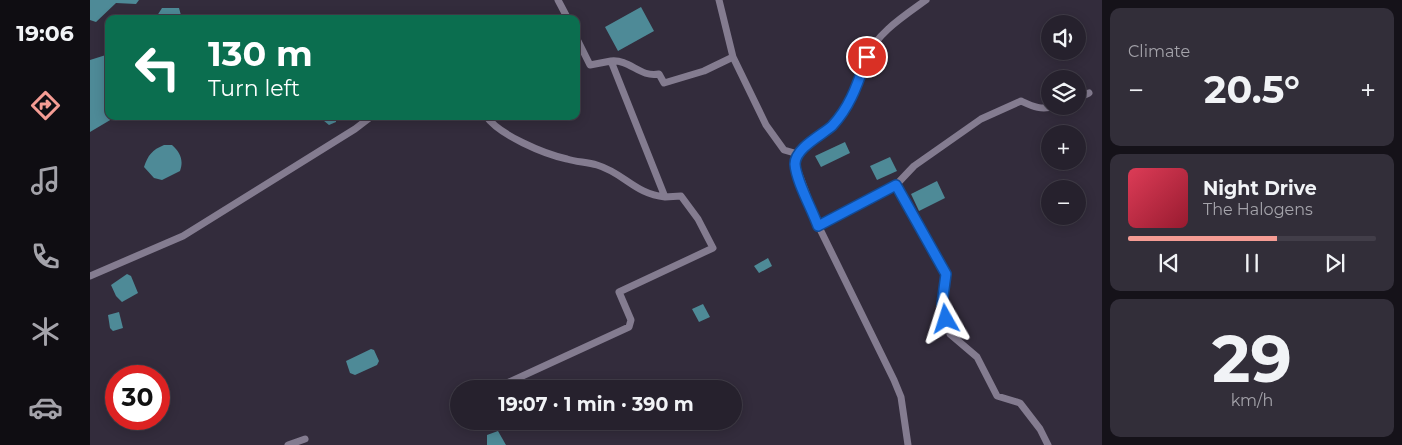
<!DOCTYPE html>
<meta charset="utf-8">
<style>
:root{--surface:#26212d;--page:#322e39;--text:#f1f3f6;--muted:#a4a3aa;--line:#423e49;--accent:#f59c94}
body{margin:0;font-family:Montserrat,sans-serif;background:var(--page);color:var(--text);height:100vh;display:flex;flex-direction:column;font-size:19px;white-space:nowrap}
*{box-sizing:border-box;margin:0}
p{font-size:16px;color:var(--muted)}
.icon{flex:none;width:28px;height:28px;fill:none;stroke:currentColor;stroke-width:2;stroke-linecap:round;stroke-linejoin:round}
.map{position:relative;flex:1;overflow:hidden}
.panel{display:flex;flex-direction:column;gap:8px;padding:8px;background:#151219;width:300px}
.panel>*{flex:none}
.top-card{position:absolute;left:15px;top:15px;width:475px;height:105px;border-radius:10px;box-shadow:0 2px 12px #0003,0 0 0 1px var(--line);background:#0b6e4f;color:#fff;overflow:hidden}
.buttons{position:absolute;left:951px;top:15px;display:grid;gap:10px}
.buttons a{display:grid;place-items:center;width:45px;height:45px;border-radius:50%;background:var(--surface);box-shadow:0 2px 12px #0003,0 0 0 1px var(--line);font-size:25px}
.speed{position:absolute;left:15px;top:365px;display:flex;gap:10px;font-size:25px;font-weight:700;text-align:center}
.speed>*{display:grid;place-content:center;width:65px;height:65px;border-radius:50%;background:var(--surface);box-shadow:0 2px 12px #0003,0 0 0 1px var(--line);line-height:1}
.speed .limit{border:8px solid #d22;background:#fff;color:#111}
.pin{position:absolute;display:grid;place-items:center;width:42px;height:42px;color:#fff;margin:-21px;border:2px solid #fff;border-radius:50%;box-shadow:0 1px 5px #0007}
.me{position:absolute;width:55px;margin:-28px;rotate:354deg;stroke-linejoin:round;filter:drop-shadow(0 0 4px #0008)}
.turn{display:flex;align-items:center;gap:18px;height:105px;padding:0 20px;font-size:22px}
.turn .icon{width:65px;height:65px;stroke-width:2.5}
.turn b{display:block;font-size:35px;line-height:42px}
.big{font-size:38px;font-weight:700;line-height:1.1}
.panel .card{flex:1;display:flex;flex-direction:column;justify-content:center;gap:8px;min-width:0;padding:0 18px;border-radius:10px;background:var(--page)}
.panel .dial{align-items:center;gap:0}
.dial b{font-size:65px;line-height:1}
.song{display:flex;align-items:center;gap:15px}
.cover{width:60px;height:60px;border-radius:8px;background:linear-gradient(135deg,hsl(350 70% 55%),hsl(350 70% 35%))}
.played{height:5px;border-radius:2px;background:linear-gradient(90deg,var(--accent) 60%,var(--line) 60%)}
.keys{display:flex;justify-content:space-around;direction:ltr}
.heat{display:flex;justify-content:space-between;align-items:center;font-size:28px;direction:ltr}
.trip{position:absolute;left:360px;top:380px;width:292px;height:50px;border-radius:25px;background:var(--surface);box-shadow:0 2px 12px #0003,0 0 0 1px var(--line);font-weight:700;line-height:50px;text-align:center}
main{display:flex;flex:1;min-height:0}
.tabs{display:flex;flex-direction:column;width:90px;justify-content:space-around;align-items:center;background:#0f0d12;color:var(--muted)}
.tabs .icon{width:35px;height:35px}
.tabs .on{color:var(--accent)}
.tabs b{font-size:22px;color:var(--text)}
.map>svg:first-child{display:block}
.water{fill:#4e8a97}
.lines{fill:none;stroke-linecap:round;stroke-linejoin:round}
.street{stroke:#847c90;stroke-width:7}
.route-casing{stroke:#114b97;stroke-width:12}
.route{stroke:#1a73e8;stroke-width:9}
</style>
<main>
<nav class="tabs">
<b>19:06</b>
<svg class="icon on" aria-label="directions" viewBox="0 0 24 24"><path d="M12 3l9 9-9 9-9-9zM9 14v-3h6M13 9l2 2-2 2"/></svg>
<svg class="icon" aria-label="music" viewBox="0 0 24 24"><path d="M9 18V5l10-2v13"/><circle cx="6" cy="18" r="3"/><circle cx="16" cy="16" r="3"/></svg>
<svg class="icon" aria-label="phone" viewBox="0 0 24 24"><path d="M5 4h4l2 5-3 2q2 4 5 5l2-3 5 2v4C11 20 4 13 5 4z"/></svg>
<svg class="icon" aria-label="climate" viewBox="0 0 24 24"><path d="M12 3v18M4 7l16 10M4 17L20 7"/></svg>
<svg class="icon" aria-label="car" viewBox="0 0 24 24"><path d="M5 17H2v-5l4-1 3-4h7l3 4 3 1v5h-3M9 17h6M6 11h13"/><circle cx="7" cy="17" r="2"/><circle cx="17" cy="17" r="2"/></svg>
</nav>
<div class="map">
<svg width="1012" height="445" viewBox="0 0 1012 445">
<rect width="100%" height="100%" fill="#332c3c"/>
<!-- water -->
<path class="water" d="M 0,0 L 49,0 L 46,4 L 26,3 L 6,22 L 0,20 Z
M 551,7 L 564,31 L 528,51 L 515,27 Z
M 72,8 L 89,8 L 92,19 L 65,19 Z
M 19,54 L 19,116 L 27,116 L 0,132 L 0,60 Z
M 228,116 L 246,116 L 246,122 L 239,125 Z
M 755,142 L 760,153 L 731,167 L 725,156 Z
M 74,145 L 82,145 C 90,152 94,160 90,171 L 72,180 L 64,178 L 54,167 C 58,155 62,150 74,145 Z
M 800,157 L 807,171 L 787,180 L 780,166 Z
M 847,181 L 855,198 L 829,211 L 821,194 Z
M 678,258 L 682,266 L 669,273 L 664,266 Z
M 37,274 L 41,276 L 48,293 L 32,302 L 26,296 L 21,285 Z
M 613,304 L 620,317 L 609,322 L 602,309 Z
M 29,312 L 33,328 L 23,331 L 20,328 L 18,315 Z
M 281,349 L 284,350 L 289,361 L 287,365 L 265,375 L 260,373 L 256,361 Z
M 408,431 L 416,445 L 397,445 L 397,435 Z"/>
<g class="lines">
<!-- street -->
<path class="street" d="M 468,0 L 478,19
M 629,0 L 643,57 L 676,125 L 694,150 L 708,154
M 486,37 L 500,65 L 521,61
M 988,98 L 999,93
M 396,116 C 409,135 454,154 477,159 C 486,162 497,162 507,165 C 534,173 545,194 575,197 L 521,61 C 540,59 550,78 569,74 L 574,83 L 614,71 L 643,57
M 806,185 L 856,274 L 852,304 L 860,334 L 887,357 L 907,396 L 930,403 L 950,429 L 958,445
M 728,225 L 806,185 L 824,166 L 891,119 L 931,101 C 942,106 952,111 964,106
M 0,276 L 93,236 L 265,129 L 282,116
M 404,389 L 539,327 L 541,320 L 529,292 L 623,248 L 608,219 L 591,196 L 575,197
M 367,405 L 369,404
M 198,445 L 215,439
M 818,445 L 811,397 L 804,380 L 728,225 L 705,163 C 713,141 739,133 752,114 C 765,97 768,78 776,58 C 787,33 814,16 836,0"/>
</g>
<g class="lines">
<defs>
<path id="route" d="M 777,57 C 768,82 761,106 742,126 C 732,135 705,148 705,164 C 706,181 722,209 728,226 L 806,185 L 856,274 L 852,304 L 856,319"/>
</defs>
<!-- route casing -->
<use href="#route" class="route-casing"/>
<!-- route -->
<use href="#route" class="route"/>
</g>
</svg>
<div class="buttons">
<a><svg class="icon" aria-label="sound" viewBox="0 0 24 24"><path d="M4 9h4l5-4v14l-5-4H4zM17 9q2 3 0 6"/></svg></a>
<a><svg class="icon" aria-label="layers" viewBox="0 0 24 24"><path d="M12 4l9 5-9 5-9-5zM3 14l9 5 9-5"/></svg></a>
<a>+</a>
<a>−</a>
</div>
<div class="speed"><div class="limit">30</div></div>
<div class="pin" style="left:777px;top:57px;background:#d93025"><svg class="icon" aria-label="arrive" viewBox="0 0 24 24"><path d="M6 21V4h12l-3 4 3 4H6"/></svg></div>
<svg class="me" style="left:856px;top:319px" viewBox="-20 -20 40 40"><path d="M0-17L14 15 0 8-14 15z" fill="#1a73e8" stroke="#fff" stroke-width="4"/></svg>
<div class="trip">19:07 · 1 min · 390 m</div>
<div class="top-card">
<div class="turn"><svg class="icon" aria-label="left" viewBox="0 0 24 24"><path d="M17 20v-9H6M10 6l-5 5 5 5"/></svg><div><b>130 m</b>Turn left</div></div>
</div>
</div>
<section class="panel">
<div class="card"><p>Climate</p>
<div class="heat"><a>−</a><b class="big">20.5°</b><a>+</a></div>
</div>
<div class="card">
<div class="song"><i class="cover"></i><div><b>Night Drive</b><p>The Halogens</p></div></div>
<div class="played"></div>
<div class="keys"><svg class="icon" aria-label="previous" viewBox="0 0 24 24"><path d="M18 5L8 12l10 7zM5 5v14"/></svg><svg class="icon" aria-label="pause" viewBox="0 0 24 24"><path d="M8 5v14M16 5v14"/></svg><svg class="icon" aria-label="next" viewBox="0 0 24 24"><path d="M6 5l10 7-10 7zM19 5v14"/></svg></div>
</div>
<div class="card dial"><b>29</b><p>km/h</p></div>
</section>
</main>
